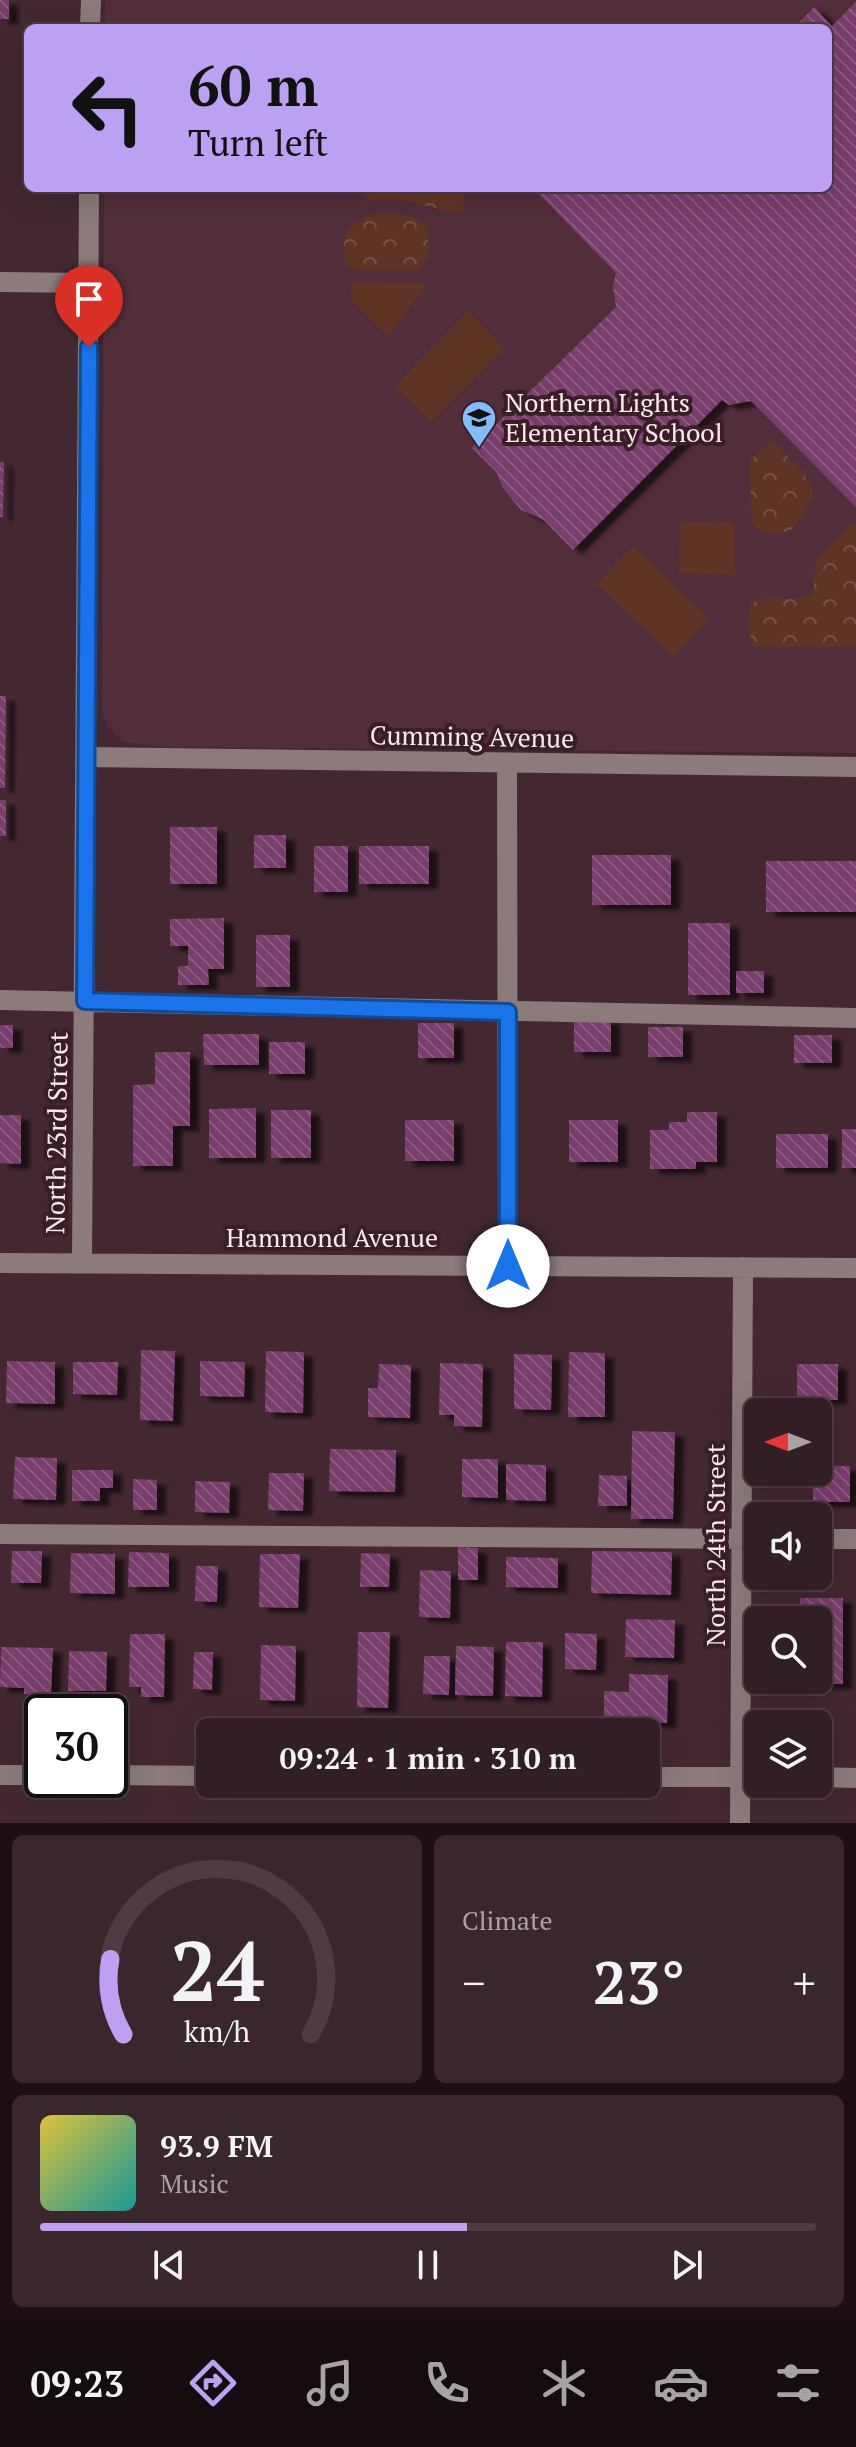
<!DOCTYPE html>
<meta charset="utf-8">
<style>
:root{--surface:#321e25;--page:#3a272d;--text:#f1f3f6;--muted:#a8a2a7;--line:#4d3c42;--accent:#bca0f2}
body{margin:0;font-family:"PT Serif",serif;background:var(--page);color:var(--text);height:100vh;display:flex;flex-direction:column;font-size:30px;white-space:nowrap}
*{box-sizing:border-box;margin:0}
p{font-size:26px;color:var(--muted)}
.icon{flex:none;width:44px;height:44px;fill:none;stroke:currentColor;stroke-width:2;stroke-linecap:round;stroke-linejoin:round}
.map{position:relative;height:1823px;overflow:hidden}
.sheet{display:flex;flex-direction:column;gap:12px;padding:12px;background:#1c1014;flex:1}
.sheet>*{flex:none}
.guide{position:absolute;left:24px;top:24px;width:808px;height:168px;border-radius:12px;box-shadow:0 8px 32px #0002,0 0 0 2px var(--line);background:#bca0f2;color:#111;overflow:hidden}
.needle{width:52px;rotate:270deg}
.buttons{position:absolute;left:744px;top:1398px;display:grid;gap:16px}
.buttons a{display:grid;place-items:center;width:88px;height:88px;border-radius:12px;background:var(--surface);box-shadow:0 8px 32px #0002,0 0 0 2px var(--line);font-size:40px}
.speed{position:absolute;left:24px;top:1694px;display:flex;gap:16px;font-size:40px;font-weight:700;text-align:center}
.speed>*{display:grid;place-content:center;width:104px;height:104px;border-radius:50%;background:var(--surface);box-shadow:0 8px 32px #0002,0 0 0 2px var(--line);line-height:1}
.speed .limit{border:4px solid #111;border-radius:12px;background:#fff;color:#111}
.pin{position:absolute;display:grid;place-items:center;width:68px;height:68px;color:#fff;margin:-82px -34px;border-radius:50% 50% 50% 0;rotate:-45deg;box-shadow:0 0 8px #0007}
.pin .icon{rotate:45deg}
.me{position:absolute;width:88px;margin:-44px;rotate:0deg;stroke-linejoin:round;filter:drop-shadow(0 0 6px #0008)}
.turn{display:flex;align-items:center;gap:28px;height:168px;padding:0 32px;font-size:36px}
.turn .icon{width:104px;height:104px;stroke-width:2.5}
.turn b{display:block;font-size:56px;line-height:68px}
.big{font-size:60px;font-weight:600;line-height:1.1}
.sheet .widget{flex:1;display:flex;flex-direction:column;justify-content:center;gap:12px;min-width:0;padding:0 28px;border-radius:12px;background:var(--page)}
.sheet .dial{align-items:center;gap:0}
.dial svg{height:208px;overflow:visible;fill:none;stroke:var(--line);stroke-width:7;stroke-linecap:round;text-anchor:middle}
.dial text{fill:var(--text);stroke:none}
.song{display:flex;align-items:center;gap:24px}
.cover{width:96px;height:96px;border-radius:12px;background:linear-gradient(135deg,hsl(50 70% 55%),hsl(180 70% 35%))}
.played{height:8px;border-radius:4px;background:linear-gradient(90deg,var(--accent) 55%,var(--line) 55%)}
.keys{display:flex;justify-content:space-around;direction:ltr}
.heat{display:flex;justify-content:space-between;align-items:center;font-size:44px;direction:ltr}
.sheet .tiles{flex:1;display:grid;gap:12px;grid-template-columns:1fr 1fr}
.widget:last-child{grid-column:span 2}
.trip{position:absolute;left:196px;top:1718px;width:464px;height:80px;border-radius:12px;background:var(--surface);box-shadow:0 8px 32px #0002,0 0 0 2px var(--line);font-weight:600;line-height:80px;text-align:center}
.tab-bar{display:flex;height:128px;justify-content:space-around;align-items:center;background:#140c0f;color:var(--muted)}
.tab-bar .icon{width:56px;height:56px}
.tab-bar .selected{color:var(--accent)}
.tab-bar b{font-size:36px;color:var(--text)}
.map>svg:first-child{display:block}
.built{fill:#512e3a}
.grass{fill:#5f3425}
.forest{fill:url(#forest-crowns)}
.building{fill:url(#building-back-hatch);filter:url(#shadow)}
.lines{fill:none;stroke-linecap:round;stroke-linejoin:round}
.minor{stroke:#8b7b7b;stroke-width:20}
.route-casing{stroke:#114b97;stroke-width:20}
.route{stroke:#1a73e8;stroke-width:14}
.labels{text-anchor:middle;stroke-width:8;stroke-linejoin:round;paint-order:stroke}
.poi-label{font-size:26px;fill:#fbe8ed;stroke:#391e28;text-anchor:start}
.street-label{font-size:26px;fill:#fbe8ed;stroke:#391e28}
</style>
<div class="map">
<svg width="856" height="1823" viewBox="0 0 856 1823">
<defs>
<pattern id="forest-crowns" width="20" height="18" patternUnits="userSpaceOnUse" patternTransform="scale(2)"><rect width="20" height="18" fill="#5f3425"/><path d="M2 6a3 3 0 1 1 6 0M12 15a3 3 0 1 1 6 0" fill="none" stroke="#775145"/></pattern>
<pattern id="building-back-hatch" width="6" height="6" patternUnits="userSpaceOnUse" patternTransform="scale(2)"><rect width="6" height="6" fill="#793c6c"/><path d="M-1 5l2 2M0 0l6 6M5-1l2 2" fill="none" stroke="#8d5881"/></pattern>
<filter id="shadow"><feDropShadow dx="9" dy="5" stdDeviation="2" flood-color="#0009"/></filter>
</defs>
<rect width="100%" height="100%" fill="#432831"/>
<!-- built -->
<path class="built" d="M 105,0 L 856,0 L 856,753 L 165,747 L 123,742 L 108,727 L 102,710 L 104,188 L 828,188 L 828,28 L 105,28 Z"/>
<!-- grass -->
<path class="grass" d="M 352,282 L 428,283 L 388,336 L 351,299 Z
M 468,311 L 504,348 L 431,422 L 395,386 Z
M 680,521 L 734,522 L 735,575 L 679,573 Z
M 633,546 L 709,619 L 673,657 L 597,584 Z"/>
<!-- forest -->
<path class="forest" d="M 365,188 L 463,188 L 463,213 C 427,210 404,193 367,201 Z
M 380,212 L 412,216 L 427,226 C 427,242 433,263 416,271 L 362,271 L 345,263 C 341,229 348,222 380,212 Z
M 772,441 L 802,471 L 813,489 C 812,505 800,518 791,531 L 774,534 L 758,531 L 753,524 L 751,511 L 750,460 Z
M 852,523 L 856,527 L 856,647 L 756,647 L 752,644 L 748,626 L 750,604 C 768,591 795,606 813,594 L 816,561 Z"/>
<!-- building -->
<path class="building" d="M 0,0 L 9,0 L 9,19 L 0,19 Z
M 856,2 L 856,507 L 751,401 L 729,405 L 722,400 L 573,550 L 544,520 L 521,510 L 502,487 L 497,473 L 472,448 L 616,307 L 613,286 L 616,273 L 533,188 L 828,188 L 828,28 L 794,28 L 814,7 L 832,26 Z
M 0,462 L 4,462 L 3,517 L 0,517 Z
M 0,696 L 6,696 L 5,788 L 0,788 Z
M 0,800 L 6,800 L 6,836 L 0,836 Z
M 170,827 L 217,827 L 217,884 L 170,884 Z
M 254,835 L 286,835 L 286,868 L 254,868 Z
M 314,846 L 348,846 L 348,892 L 314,892 Z
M 359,846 L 429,846 L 429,884 L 359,884 Z
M 592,855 L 671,855 L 671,905 L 592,905 Z
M 766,861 L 856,861 L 856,912 L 766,912 Z
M 224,918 L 224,969 L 208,969 L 209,985 L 178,985 L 178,966 L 188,966 L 188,946 L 170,946 L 170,919 Z
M 688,923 L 730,923 L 730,995 L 688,995 Z
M 256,935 L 290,935 L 290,987 L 256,987 Z
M 736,971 L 764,971 L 764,993 L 736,993 Z
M 574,1019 L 611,1019 L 611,1052 L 574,1052 Z
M 418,1023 L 454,1023 L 454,1058 L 418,1058 Z
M 0,1025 L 13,1025 L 13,1048 L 0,1048 Z
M 648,1027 L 683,1027 L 683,1057 L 648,1057 Z
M 203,1034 L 259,1034 L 259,1065 L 204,1065 Z
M 794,1035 L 832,1035 L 832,1063 L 794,1063 Z
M 269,1042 L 305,1042 L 305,1074 L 269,1074 Z
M 155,1052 L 190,1052 L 190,1126 L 173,1126 L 173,1166 L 133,1166 L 133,1085 L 155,1084 Z
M 256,1108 L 256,1158 L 209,1158 L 209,1109 Z
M 271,1110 L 311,1110 L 311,1158 L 271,1158 Z
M 687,1112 L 717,1112 L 717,1162 L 696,1162 L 696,1169 L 650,1169 L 650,1130 L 669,1130 L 669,1122 L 687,1122 Z
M 0,1115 L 21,1115 L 21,1164 L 0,1163 Z
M 405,1120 L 454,1120 L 454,1161 L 405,1161 Z
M 569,1120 L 618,1120 L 618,1162 L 569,1162 Z
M 842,1129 L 856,1129 L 856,1168 L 842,1168 Z
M 776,1134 L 828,1134 L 828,1168 L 776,1168 Z
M 141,1350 L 175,1351 L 173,1421 L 140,1420 Z
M 266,1351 L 304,1352 L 303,1413 L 265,1412 Z
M 569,1352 L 605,1353 L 605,1417 L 568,1417 Z
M 514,1354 L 552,1355 L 551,1410 L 514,1409 Z
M 7,1361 L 55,1362 L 55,1404 L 6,1403 Z
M 200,1361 L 245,1362 L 244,1397 L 200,1396 Z
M 73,1362 L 118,1362 L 117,1395 L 73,1394 Z
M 440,1363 L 483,1364 L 482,1427 L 454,1426 L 454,1415 L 439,1415 Z
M 379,1364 L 411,1365 L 410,1418 L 368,1417 L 368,1388 L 378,1388 Z
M 797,1364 L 838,1364 L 838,1400 L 797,1400 Z
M 632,1431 L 675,1432 L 673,1519 L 631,1519 Z
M 330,1449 L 396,1450 L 395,1492 L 329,1491 Z
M 15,1457 L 57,1458 L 56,1500 L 13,1499 Z
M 462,1459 L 498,1459 L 498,1498 L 462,1497 Z
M 506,1464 L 546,1465 L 546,1501 L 506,1500 Z
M 818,1466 L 850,1466 L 850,1502 L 813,1502 L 813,1472 L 818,1472 Z
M 72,1470 L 113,1470 L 113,1488 L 100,1488 L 100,1501 L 72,1501 Z
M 269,1473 L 304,1473 L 303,1511 L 268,1510 Z
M 599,1475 L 627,1476 L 627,1506 L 598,1506 Z
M 133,1479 L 157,1480 L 157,1510 L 133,1510 Z
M 195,1481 L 230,1482 L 229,1513 L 195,1512 Z
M 458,1547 L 478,1548 L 478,1580 L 458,1580 Z
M 12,1551 L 42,1551 L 41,1583 L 11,1583 Z
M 592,1551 L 672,1552 L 671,1595 L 591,1593 Z
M 129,1552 L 169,1553 L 169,1587 L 128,1587 Z
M 71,1553 L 115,1554 L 115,1594 L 70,1593 Z
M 361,1553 L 390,1554 L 389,1587 L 360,1587 Z
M 260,1554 L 300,1554 L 298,1608 L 259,1607 Z
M 506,1557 L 558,1558 L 558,1588 L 506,1587 Z
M 196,1566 L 218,1566 L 217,1602 L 195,1601 Z
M 420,1570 L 451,1571 L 450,1618 L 419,1617 Z
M 800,1598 L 843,1598 L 843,1684 L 800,1684 L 800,1680 L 818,1680 L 818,1620 L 800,1620 Z
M 626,1619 L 675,1620 L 674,1658 L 625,1657 Z
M 358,1632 L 390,1632 L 388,1708 L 357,1707 Z
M 565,1633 L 597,1634 L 596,1670 L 565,1669 Z
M 130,1634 L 165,1634 L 164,1697 L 141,1697 L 141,1687 L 129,1687 Z
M 506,1642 L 543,1642 L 542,1697 L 505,1696 Z
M 261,1645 L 296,1646 L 295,1701 L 260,1700 Z
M 456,1646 L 494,1647 L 493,1696 L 455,1695 Z
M 1,1647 L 53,1648 L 51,1694 L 24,1694 L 24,1688 L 0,1687 Z
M 69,1651 L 107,1652 L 106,1691 L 68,1691 Z
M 194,1652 L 213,1652 L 212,1690 L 193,1689 Z
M 424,1656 L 450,1656 L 449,1695 L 423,1694 Z
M 629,1674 L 668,1675 L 667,1723 L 604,1722 L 604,1691 L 629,1692 Z"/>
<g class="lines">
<!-- minor -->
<path class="minor" d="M 90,28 L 91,0
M 0,282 L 89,283
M 87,757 L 856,767
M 507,764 L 508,1266
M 0,1000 L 856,1018
M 0,1263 L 856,1268
M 82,1263 L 89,188
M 0,1534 L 758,1539
M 818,1539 L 856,1539
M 0,1775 L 42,1775
M 110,1775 L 210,1776
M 646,1777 L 758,1777
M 818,1777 L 856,1778
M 740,1823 L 743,1267"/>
</g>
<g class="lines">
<defs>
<path id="route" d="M 89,347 L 85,1001 L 508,1012 L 508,1266"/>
</defs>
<!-- route casing -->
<use href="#route" class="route-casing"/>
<!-- route -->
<use href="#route" class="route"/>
</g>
<!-- icons -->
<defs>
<symbol id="school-pin" viewBox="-11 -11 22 30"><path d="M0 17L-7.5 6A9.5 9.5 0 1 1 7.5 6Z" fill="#80bdfa" stroke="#391e28"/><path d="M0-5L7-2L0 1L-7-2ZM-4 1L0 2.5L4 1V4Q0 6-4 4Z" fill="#111"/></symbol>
</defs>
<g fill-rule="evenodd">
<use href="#school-pin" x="459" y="398" width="40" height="54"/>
</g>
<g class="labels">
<!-- poi labels -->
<g class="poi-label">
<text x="505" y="412">Northern Lights<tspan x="505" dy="30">Elementary School</tspan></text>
</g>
<!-- street labels -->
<g class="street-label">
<text transform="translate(472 737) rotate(1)" y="9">Cumming Avenue</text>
<text transform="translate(57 1133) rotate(-89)" y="9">North 23rd Street</text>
<text x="332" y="1247">Hammond Avenue</text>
<text transform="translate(716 1545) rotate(-90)" y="9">North 24th Street</text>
</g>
</g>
</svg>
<div class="buttons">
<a><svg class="needle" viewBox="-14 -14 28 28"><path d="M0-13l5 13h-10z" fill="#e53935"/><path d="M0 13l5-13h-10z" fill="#a8a2a7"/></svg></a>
<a><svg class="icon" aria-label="sound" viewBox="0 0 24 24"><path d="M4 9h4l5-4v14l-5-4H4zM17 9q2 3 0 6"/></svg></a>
<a><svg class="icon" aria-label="search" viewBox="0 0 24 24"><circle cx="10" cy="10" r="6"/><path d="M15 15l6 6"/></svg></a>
<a><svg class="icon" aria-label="layers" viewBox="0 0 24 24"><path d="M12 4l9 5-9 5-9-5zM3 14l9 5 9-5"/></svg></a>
</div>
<div class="speed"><div class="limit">30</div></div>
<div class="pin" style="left:89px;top:347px;background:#d93025"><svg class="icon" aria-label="arrive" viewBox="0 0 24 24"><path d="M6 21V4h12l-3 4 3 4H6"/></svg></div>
<svg class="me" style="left:508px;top:1266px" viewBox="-20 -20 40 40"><circle r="19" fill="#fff"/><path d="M0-13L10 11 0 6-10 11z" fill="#1a73e8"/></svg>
<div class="trip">09:24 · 1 min · 310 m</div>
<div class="guide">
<div class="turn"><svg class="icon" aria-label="left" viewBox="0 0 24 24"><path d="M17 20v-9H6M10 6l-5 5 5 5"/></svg><div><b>60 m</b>Turn left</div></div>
</div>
</div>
<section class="sheet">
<div class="tiles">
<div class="widget dial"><svg viewBox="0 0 100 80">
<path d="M14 69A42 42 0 1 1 86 69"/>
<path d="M14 69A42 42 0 0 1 9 40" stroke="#bca0f2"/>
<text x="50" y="56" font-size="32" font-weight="700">24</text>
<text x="50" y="72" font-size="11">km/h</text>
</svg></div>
<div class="widget"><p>Climate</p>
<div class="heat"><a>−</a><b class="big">23°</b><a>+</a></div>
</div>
<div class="widget">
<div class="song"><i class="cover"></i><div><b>93.9 FM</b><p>Music</p></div></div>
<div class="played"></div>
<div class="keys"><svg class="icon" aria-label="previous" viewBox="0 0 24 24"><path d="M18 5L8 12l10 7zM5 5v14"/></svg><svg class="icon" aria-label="pause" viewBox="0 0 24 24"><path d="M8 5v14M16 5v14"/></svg><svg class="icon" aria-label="next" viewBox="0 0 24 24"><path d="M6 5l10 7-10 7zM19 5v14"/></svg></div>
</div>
</div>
</section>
<nav class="tab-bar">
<b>09:23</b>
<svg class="icon selected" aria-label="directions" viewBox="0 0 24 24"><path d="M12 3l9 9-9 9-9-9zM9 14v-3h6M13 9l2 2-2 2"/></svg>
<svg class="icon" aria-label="music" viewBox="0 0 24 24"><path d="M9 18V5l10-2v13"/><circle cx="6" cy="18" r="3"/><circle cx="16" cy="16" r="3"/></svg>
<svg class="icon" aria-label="phone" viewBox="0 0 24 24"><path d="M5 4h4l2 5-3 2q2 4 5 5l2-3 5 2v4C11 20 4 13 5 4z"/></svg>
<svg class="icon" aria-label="climate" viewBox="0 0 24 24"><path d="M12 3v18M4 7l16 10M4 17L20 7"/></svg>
<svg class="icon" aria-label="car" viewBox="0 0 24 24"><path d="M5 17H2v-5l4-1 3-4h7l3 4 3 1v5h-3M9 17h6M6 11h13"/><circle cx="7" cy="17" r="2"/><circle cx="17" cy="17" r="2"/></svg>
<svg class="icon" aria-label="filters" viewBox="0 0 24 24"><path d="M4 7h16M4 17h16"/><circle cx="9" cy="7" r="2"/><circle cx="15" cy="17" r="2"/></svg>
</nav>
